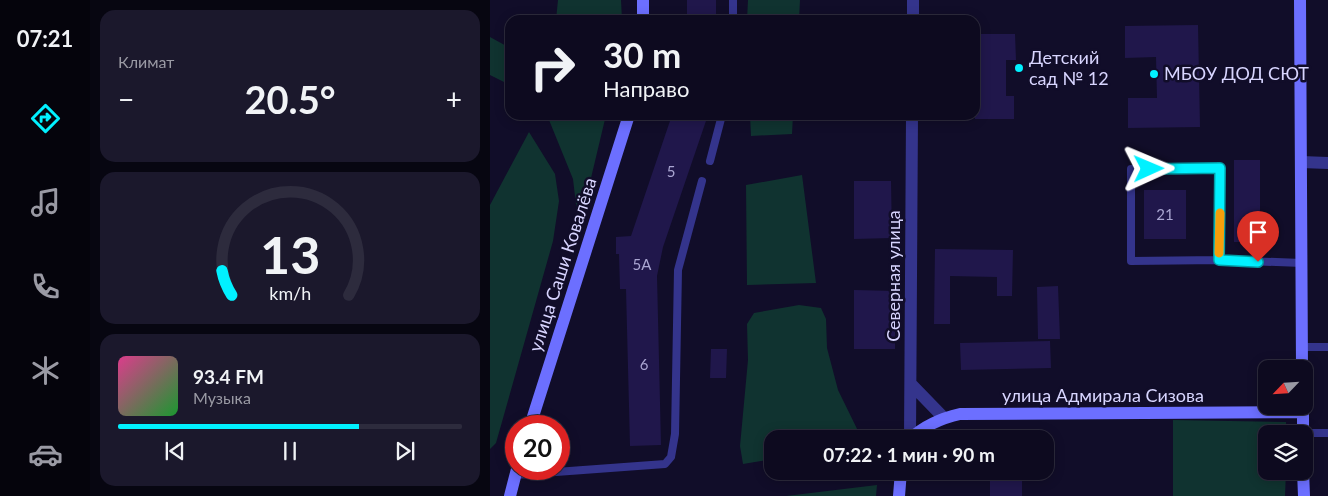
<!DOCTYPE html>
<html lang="ru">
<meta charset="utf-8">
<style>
:root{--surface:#0d0a1f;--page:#1b182c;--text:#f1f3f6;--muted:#9a9aa4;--line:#2d2b3d;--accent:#01f1ff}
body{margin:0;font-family:Lato,sans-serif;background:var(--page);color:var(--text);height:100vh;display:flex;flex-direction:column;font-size:19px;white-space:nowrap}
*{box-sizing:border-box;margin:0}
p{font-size:16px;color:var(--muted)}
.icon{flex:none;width:28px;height:28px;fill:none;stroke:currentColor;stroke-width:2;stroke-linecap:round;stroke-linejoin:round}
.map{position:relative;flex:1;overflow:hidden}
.panel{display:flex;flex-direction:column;gap:10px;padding:10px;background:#070611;width:400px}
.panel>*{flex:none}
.top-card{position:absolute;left:15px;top:15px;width:475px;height:105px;border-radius:15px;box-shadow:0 2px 12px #0003,0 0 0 1px var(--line);background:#0d0a1f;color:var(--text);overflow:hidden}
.needle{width:32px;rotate:245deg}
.tools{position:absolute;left:768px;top:360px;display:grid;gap:10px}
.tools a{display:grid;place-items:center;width:55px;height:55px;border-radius:10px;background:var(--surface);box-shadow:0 2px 12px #0003,0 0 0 1px var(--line);font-size:25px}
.speed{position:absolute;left:15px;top:415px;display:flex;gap:10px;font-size:25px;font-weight:700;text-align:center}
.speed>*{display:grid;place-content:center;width:65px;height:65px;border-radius:50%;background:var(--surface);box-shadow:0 2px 12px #0003,0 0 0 1px var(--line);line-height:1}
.speed .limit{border:8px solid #d22;background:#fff;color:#111}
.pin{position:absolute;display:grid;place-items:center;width:42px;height:42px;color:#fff;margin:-51px -21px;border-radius:50% 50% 50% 0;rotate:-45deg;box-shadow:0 0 5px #0007}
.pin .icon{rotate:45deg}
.me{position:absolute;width:55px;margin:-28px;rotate:89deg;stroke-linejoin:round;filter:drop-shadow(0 0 4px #0008)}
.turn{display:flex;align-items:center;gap:18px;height:105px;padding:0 15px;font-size:22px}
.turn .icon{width:65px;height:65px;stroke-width:2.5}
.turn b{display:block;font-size:35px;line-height:42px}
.big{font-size:38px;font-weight:700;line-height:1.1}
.panel .widget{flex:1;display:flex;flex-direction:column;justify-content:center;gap:8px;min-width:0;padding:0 18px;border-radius:15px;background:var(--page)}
.panel .dial{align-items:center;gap:0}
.dial svg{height:130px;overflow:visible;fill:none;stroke:var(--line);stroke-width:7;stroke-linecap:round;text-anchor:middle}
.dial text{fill:var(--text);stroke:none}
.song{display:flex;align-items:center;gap:15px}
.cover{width:60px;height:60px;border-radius:8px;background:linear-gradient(135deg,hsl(330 70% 55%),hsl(130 70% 35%))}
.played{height:5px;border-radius:2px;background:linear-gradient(90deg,var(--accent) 70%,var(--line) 70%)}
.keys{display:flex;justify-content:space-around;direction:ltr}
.heat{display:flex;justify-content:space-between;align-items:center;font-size:28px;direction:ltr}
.trip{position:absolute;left:274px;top:430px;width:290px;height:50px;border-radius:15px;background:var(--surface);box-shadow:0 2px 12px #0003,0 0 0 1px var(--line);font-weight:700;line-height:50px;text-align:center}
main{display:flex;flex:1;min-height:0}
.dock{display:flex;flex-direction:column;width:90px;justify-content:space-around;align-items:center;background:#05040c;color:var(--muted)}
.dock .icon{width:35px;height:35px}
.dock .current{color:var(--accent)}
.dock b{font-size:22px;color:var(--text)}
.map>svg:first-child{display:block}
.green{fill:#103330}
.building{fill:#20174b}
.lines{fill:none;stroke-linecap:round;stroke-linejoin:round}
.lane{stroke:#34348c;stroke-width:8}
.street{stroke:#34348c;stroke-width:12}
.secondary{stroke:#6c6fff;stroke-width:12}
.route-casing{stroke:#019da6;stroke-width:12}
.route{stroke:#01f1ff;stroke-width:9}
.slow{stroke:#f59e0b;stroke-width:9}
.poi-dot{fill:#01f1ff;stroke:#110d29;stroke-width:2}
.labels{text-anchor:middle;stroke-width:5;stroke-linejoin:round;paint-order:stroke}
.number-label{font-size:15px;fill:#aaa6d2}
.poi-label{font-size:18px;fill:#d8d5ff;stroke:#110d29;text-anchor:start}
.street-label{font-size:18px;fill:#d8d5ff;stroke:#110d29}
</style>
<main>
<nav class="dock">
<b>07:21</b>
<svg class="icon current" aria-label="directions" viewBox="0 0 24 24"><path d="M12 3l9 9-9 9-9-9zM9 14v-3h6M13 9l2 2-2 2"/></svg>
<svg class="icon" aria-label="music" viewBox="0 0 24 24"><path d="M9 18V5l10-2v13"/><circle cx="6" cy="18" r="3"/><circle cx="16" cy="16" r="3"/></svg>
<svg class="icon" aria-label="phone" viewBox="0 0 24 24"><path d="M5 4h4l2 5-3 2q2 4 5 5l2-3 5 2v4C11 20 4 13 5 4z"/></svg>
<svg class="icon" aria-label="climate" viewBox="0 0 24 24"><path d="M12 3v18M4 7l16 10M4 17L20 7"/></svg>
<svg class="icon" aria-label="car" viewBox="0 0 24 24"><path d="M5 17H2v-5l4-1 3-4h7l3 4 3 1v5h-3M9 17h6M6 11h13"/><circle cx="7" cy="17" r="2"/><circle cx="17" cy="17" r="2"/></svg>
</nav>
<section class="panel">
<div class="widget"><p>Климат</p>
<div class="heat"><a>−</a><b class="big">20.5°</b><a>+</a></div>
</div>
<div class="widget dial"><svg viewBox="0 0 100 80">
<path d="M14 69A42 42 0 1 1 86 69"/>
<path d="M14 69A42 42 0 0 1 8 54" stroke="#01f1ff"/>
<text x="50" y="56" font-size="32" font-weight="700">13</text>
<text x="50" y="72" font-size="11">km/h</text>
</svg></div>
<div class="widget">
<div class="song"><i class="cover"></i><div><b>93.4 FM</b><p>Музыка</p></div></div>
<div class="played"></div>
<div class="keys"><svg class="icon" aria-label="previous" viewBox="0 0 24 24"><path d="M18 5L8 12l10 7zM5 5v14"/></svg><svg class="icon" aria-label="pause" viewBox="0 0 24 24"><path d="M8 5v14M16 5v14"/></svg><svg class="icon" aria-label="next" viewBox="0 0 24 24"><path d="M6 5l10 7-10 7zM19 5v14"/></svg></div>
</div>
</section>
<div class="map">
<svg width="838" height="496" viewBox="0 0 838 496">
<rect width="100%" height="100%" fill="#110d29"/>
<!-- green -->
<path class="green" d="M 68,0 L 131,0 L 132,20 L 66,20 Z
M 258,0 L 310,0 L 309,20 L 257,20 Z
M 0,37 L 20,48 L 20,85 L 0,75 Z
M 57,115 L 116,115 L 91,220 L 87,213 L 83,179 Z
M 260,115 L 303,115 L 302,134 L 261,136 Z
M 39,132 L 65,174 L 69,201 L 63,241 L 6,443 L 0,449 L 0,205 Z
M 312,175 L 326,283 L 257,285 L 256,185 Z
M 309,305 L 331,308 L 336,319 L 337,348 L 348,390 L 372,439 L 282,439 L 282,459 L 253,464 L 250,446 L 258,360 L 257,324 L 264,313 Z
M 683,420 L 796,422 L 796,434 L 776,434 L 776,471 L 796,471 L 795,496 L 683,496 Z
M 387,485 L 386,496 L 296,496 Z"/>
<!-- building -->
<path class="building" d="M 197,0 L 226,0 L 226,20 L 197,20 Z
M 708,25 L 710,127 L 638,128 L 638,98 L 667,98 L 666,57 L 635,58 L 635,26 Z
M 485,34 L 525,34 L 526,60 L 516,60 L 516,96 L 524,96 L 524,119 L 485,119 Z
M 182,115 L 218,115 L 173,247 L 167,276 L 171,445 L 140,446 L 136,289 L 130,289 L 129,254 L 126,254 L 126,237 L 141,236 Z
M 744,160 L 770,160 L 770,242 L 744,242 Z
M 364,181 L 401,181 L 402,238 L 364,239 Z
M 654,190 L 696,190 L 696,239 L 654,239 Z
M 445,249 L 523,250 L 522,296 L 507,296 L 507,277 L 460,276 L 460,324 L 444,324 Z
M 568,286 L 570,339 L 548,339 L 547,287 Z
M 364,290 L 405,291 L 405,349 L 364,349 Z
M 560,341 L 561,368 L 471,370 L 470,343 Z
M 221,349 L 237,349 L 236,378 L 220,378 Z
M 500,471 L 532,471 L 532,496 L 500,496 Z"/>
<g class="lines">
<!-- lane -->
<path class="lane" d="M 243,0 L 243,20
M 220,161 L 232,115
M 729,260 L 730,168 L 641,169 L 641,261 L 729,260 L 812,263
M 812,347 L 838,347
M 813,433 L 838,433
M 25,475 L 175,464 L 181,457 L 185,434 L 188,270 L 212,181"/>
<!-- street -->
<path class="street" d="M 423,20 L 423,0
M 811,162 L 838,163
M 421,384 L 454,418
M 420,438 L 422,115"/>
<!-- secondary -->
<path class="secondary" d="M 153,0 L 153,20
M 810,0 L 812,369
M 813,406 L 813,434
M 40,426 L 139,115
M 420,439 C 434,426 452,418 470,414 L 813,412
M 813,471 L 814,496
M 20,496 L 27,469
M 409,496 L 411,471"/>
</g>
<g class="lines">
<defs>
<path id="route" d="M 659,169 L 730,168 L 729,260 L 768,262"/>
</defs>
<!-- route casing -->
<use href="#route" class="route-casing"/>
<!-- route -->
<use href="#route" class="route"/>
<!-- slow -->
<path class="slow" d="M 729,253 L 730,213"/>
</g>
<!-- markers -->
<g class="poi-dot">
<circle cx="529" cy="68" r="5"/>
<circle cx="664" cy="74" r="5"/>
</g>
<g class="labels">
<!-- number labels -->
<g class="number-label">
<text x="181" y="177">5</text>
<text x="675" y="220">21</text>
<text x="152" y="270">5А</text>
<text x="154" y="370">6</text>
</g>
<!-- poi labels -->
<g class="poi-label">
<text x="539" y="64">Детский<tspan x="539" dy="21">сад № 12</tspan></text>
<text x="674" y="80">МБОУ ДОД СЮТ</text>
</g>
<!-- street labels -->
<g class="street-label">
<text transform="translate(73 265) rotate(-72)" y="6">улица Саши Ковалёва</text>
<text transform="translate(404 276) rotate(-90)" y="6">Северная улица</text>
<text x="613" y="402">улица Адмирала Сизова</text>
</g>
</g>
</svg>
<div class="tools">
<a><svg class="needle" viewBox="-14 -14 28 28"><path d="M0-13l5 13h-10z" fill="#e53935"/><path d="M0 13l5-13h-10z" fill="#9a9aa4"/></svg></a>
<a><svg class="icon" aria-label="layers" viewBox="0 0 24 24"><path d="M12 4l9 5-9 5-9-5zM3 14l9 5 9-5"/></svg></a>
</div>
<div class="speed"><div class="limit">20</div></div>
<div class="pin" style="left:768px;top:262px;background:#d93025"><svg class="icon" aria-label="arrive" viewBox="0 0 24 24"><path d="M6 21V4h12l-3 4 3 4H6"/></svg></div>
<svg class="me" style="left:659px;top:169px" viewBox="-20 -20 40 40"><path d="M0-17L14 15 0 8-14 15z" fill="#01f1ff" stroke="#fff" stroke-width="4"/></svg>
<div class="trip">07:22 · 1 мин · 90 m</div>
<div class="top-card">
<div class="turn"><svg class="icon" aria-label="right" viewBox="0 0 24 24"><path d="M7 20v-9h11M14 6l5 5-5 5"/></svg><div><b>30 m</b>Направо</div></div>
</div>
</div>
</main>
